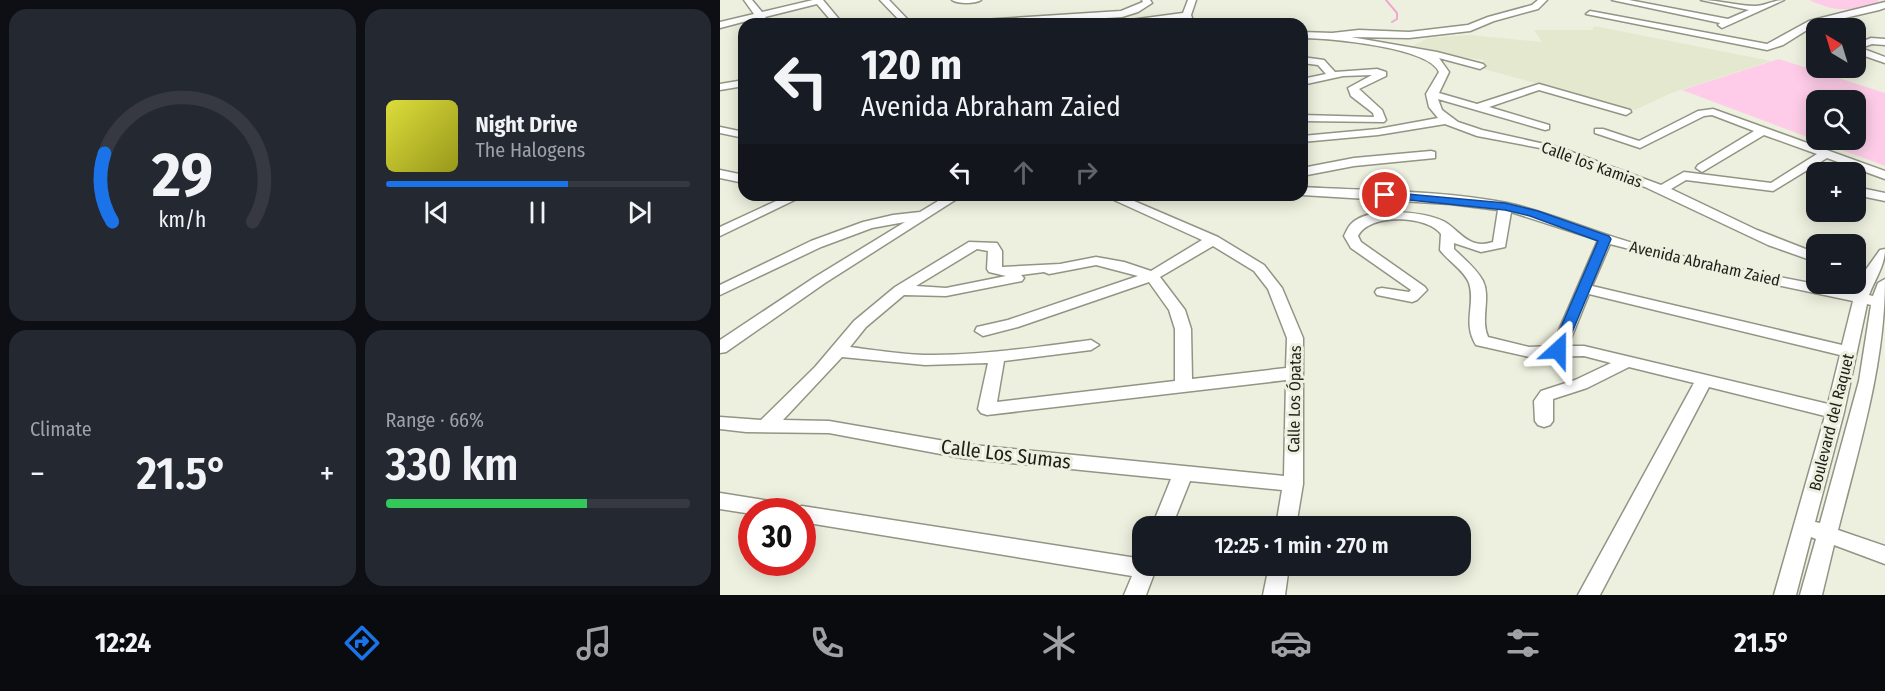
<!DOCTYPE html>
<meta charset="utf-8">
<style>
:root{--surface:#171b24;--page:#242831;--text:#f1f3f6;--muted:#9ea1a6;--line:#363941;--accent:#1a73e8}
body{margin:0;font-family:"Fira Sans Condensed",sans-serif;background:var(--page);color:var(--text);height:100vh;display:flex;flex-direction:column;font-size:22px;white-space:nowrap}
*{box-sizing:border-box;margin:0}
p{font-size:20px;color:var(--muted)}
.icon{flex:none;width:33px;height:33px;fill:none;stroke:currentColor;stroke-width:2;stroke-linecap:round;stroke-linejoin:round}
.map{position:relative;flex:1;overflow:hidden}
.drawer{display:flex;flex-direction:column;gap:9px;padding:9px;background:#0d0f14;width:720px}
.drawer>*{flex:none}
.guide{position:absolute;left:18px;top:18px;width:570px;height:183px;border-radius:18px;box-shadow:0 3px 15px #0003;background:#171b24;color:var(--text);overflow:hidden}
.needle{width:39px;rotate:322deg}
.controls{position:absolute;left:1086px;top:18px;display:grid;gap:12px}
.controls a{display:grid;place-items:center;width:60px;height:60px;border-radius:12px;background:var(--surface);box-shadow:0 3px 15px #0003;font-size:30px}
.speed{position:absolute;left:18px;top:498px;display:flex;gap:12px;font-size:30px;font-weight:700;text-align:center}
.speed>*{display:grid;place-content:center;width:78px;height:78px;border-radius:50%;background:var(--surface);box-shadow:0 3px 15px #0003;line-height:1}
.speed .limit{border:9px solid #d22;background:#fff;color:#111}
.pin{position:absolute;display:grid;place-items:center;width:51px;height:51px;color:#fff;margin:-26px;border:3px solid #fff;border-radius:50%;box-shadow:0 2px 6px #0007}
.me{position:absolute;width:66px;margin:-33px;rotate:24deg;stroke-linejoin:round;filter:drop-shadow(0 0 4px #0008)}
.turn{display:flex;align-items:center;gap:21px;height:126px;padding:0 24px;font-size:27px}
.turn .icon{width:78px;height:78px;stroke-width:2.5}
.turn b{display:block;font-size:42px;line-height:51px}
.lanes{display:flex;align-items:center;height:57px;padding:0 24px;background:#0003;justify-content:center;gap:30px;direction:ltr}
.lanes .off{opacity:.35}
.big{font-size:45px;font-weight:600;line-height:1.1}
.drawer .tile{flex:1;display:flex;flex-direction:column;justify-content:center;gap:9px;min-width:0;padding:0 21px;border-radius:18px;background:var(--page)}
.drawer .dial{align-items:center;gap:0}
.dial svg{height:156px;overflow:visible;fill:none;stroke:var(--line);stroke-width:7;stroke-linecap:round;text-anchor:middle}
.dial text{fill:var(--text);stroke:none}
.song{display:flex;align-items:center;gap:18px}
.cover{width:72px;height:72px;border-radius:9px;background:linear-gradient(135deg,hsl(60 70% 55%),hsl(60 70% 35%))}
.played{height:6px;border-radius:3px;background:linear-gradient(90deg,var(--accent) 60%,var(--line) 60%)}
.keys{display:flex;justify-content:space-around;direction:ltr}
.heat{display:flex;justify-content:space-between;align-items:center;font-size:33px;direction:ltr}
.charge{height:9px;border-radius:4px;background:linear-gradient(90deg,#34c759 66%,var(--line) 0)}
.drawer .tiles{flex:1;display:grid;gap:9px;grid-template-columns:repeat(2,1fr)}
.trip{position:absolute;left:412px;top:516px;width:339px;height:60px;border-radius:18px;background:var(--surface);box-shadow:0 3px 15px #0003;font-weight:600;line-height:60px;text-align:center}
.tabs{display:flex;height:96px;justify-content:space-around;align-items:center;background:#090b0e;color:var(--muted)}
.tabs .icon{width:42px;height:42px}
.tabs .on{color:var(--accent)}
.tabs b{font-size:27px;color:var(--text)}
main{display:flex;flex:1;min-height:0}
.map>svg:first-child{display:block}
.built{fill:#e4e8ce}
.green{fill:#fecce8;fill-rule:evenodd}
.lines{fill:none;stroke-linecap:round;stroke-linejoin:round}
.stream{stroke:#f1a6d3;stroke-width:2}
.minor-casing{stroke:#929484;stroke-width:3}
.minor{fill:#fff;fill-rule:evenodd}
.route{fill:#1a73e8;stroke:#114b97;stroke-width:1.5}
.labels{text-anchor:middle;stroke-width:6;stroke-linejoin:round;paint-order:stroke}
.street-label{font-size:16px;fill:#1d1e17;stroke:#edf0de}
.near-street-label{font-size:20px;fill:#1d1e17;stroke:#edf0de}
</style>
<main>
<section class="drawer">
<div class="tiles">
<div class="tile dial"><svg viewBox="0 0 100 80">
<path d="M14 69A42 42 0 1 1 86 69"/>
<path d="M14 69A42 42 0 0 1 10 34" stroke="#1a73e8"/>
<text x="50" y="56" font-size="32" font-weight="700">29</text>
<text x="50" y="72" font-size="11">km/h</text>
</svg></div>
<div class="tile">
<div class="song"><i class="cover"></i><div><b>Night Drive</b><p>The Halogens</p></div></div>
<div class="played"></div>
<div class="keys"><svg class="icon" aria-label="previous" viewBox="0 0 24 24"><path d="M18 5L8 12l10 7zM5 5v14"/></svg><svg class="icon" aria-label="pause" viewBox="0 0 24 24"><path d="M8 5v14M16 5v14"/></svg><svg class="icon" aria-label="next" viewBox="0 0 24 24"><path d="M6 5l10 7-10 7zM19 5v14"/></svg></div>
</div>
<div class="tile"><p>Climate</p>
<div class="heat"><a>−</a><b class="big">21.5°</b><a>+</a></div>
</div>
<div class="tile"><p>Range · 66%</p><b class="big">330 km</b><div class="charge"></div></div>
</div>
</section>
<div class="map">
<svg width="1165" height="595" viewBox="0 0 1165 595">
<rect width="100%" height="100%" fill="#edf0de"/>
<!-- built -->
<path class="built" d="M 874,26 L 1051,61 L 951,93 L 915,110 L 760,68 L 764,60 L 727,55 L 698,47 L 689,48 L 708,38 L 749,35 L 822,42 L 814,30 L 872,30 Z"/>
<!-- green -->
<path class="green" d="M 1089,0 L 1158,0 L 1159,2 C 1134,12 1114,12 1089,0 Z
M 1059,59 L 1165,93 L 1165,166 L 962,90 ZM 1096,100 L 1136,100 L 1136,140 L 1096,140 Z"/>
<g class="lines">
<!-- stream -->
<path class="stream" d="M 666,0 L 677,13 L 677,19 L 672,22"/>
<defs>
<path id="minor" d="M 24,0 L 32,0 L 42,12 L 93,0 L 103,0 L 123,24 L 114,24 L 97,4 L 45,17 L 49,22 L 48,24 L 42,24 L 38,18 L 0,28 L 0,22 L 34,14 Z
M 160,0 L 169,0 L 192,24 L 183,24 Z
M 232,0 L 261,0 C 255,4 238,4 232,0 Z
M 422,0 L 430,0 L 432,3 L 418,12 L 402,17 L 288,24 L 243,24 L 247,21 L 401,11 L 423,2 Z
M 468,0 L 476,0 L 471,15 L 474,24 L 466,24 L 464,18 L 422,24 L 399,24 L 403,21 L 463,13 Z
M 818,0 L 827,0 L 818,9 L 774,21 L 750,31 L 689,38 L 631,37 L 717,52 L 763,64 L 765,66 L 760,69 L 719,58 L 729,72 L 719,93 L 757,104 L 819,84 L 910,110 L 911,112 L 906,115 L 819,90 L 769,107 L 829,125 L 829,129 L 825,130 L 718,99 L 722,110 L 738,122 L 762,130 L 838,147 L 941,185 L 964,172 L 1051,183 L 1097,154 L 1044,135 L 982,172 L 976,168 L 978,165 L 1034,131 L 992,115 L 984,116 L 920,148 L 875,133 L 875,129 L 883,129 L 919,141 L 978,111 L 993,109 L 1165,171 L 1165,179 L 1107,158 L 1053,191 L 966,180 L 951,189 L 1037,230 L 1096,253 L 1096,262 L 1048,245 L 925,187 L 889,173 L 820,148 L 757,136 L 725,124 L 658,135 L 582,142 L 582,136 L 658,129 L 718,118 L 709,107 L 706,94 L 719,72 C 709,47 608,38 582,38 L 582,32 L 612,33 L 639,30 L 689,32 L 748,25 L 768,17 L 812,5 Z
M 892,0 L 909,0 L 1008,19 L 1029,10 L 981,0 C 999,0 1017,6 1035,6 C 1045,6 1054,0 1064,0 L 1002,28 L 998,25 L 1000,23 Z
M 1165,2 L 1165,8 L 1159,10 L 1095,25 L 1063,45 L 1047,50 L 866,14 L 870,11 L 1047,44 L 1089,21 Z
M 1151,38 L 1165,39 L 1165,45 L 1152,44 L 1141,48 L 1165,57 L 1165,63 L 1136,53 L 1136,44 Z
M 582,57 L 604,60 L 615,72 L 657,69 L 666,72 L 666,76 L 639,89 L 662,110 L 666,120 L 664,122 L 582,121 L 582,115 L 654,117 L 653,113 L 631,96 L 628,88 L 652,75 L 623,76 L 582,85 L 582,79 L 606,74 L 598,65 L 582,63 Z
M 24,80 L 24,86 L 0,90 L 0,84 Z
M 0,127 L 24,132 L 24,138 L 0,133 Z
M 711,151 L 715,152 L 715,158 L 634,166 L 582,176 L 582,168 L 634,158 Z
M 0,170 L 24,175 L 24,183 L 0,178 Z
M 582,187 C 649,191 720,190 787,203 C 830,212 870,231 913,243 C 985,264 1061,277 1135,292 L 1142,275 L 1160,250 L 1165,249 C 1165,266 1155,279 1149,295 L 1153,296 L 1158,283 L 1165,279 C 1165,365 1139,447 1118,530 L 1165,546 L 1165,564 L 1114,545 L 1102,595 L 1080,595 L 1096,539 L 1091,537 L 1076,595 L 1054,595 L 1105,416 L 989,387 L 880,595 L 858,595 L 974,383 L 909,367 L 867,388 L 833,399 L 833,421 L 830,425 L 824,427 L 818,425 L 815,421 L 814,401 L 821,391 L 855,380 L 891,363 L 864,356 L 809,357 L 756,345 C 742,322 756,305 749,283 C 744,270 728,261 720,250 L 721,234 C 707,215 649,213 638,236 L 641,242 L 705,287 L 707,290 L 697,300 L 692,302 L 657,295 L 655,292 L 657,289 L 662,288 L 689,292 L 691,290 L 631,248 L 624,236 C 626,232 628,227 631,224 C 648,206 705,211 725,222 C 740,231 749,250 773,242 L 778,210 L 730,204 L 582,195 ZM 791,212 L 878,240 L 832,346 L 809,347 L 768,337 C 760,319 771,298 763,281 C 756,268 744,259 734,249 L 734,243 L 761,252 L 785,247 ZM 890,244 L 1010,275 L 1133,301 L 1122,345 L 872,286 ZM 869,294 L 1120,355 L 1108,404 L 864,346 L 848,346 ZM 1147,304 L 1151,305 L 1139,381 L 1100,523 L 1095,522 L 1124,412 Z
M 1136,187 L 1165,193 L 1165,201 L 1136,195 Z
M 69,195 L 85,195 L 0,236 L 0,227 Z
M 228,195 L 243,195 L 105,283 L 6,352 L 0,353 L 0,340 L 95,277 L 185,222 L 152,228 L 101,247 L 0,295 L 0,285 L 91,241 L 143,222 L 173,215 L 200,212 Z
M 383,195 L 400,195 L 498,237 L 544,265 L 562,288 L 583,338 L 583,484 L 576,526 L 556,526 L 562,490 L 470,481 L 452,526 L 432,526 L 451,479 L 242,458 L 109,433 L 26,432 L 0,429 L 0,417 L 41,420 L 95,367 L 134,321 L 175,287 L 249,242 L 277,243 L 282,251 L 282,267 L 340,264 L 376,257 L 404,262 L 431,271 L 482,240 ZM 493,246 L 534,271 L 548,289 L 567,338 L 566,368 L 472,379 L 471,329 L 465,310 L 440,277 ZM 257,249 L 268,251 L 267,269 L 269,272 L 286,276 L 226,288 L 196,286 ZM 376,265 L 418,276 L 288,320 L 257,327 L 255,331 L 263,336 L 298,327 L 429,282 L 449,310 L 455,329 L 455,381 L 277,402 L 284,361 L 371,350 L 379,345 L 371,340 C 316,347 260,356 204,355 C 179,354 154,350 130,347 L 146,327 L 184,295 L 226,296 L 302,281 L 304,278 L 301,275 L 324,272 L 329,274 ZM 122,357 L 205,365 L 268,363 L 258,409 L 261,413 L 267,415 L 566,380 L 564,476 L 242,444 L 109,421 L 63,420 Z
M 0,493 L 69,504 L 77,508 L 82,506 L 423,559 L 423,566 L 437,566 L 426,595 L 404,595 L 412,576 L 82,522 L 82,512 L 32,512 L 32,514 L 0,509 Z
M 549,566 L 569,566 L 565,595 L 543,595 Z"/>
</defs>
<!-- minor casing -->
<use href="#minor" class="minor-casing"/>
<!-- minor -->
<use href="#minor" class="minor"/>
</g>
<!-- route -->
<path class="route" d="M 665,192 L 785,203 L 818,211 L 889,236 L 891,239 L 843,354 L 838,355 L 831,350 L 878,241 L 810,216 L 785,210 L 661,197 L 661,193 Z"/>
<g class="labels">
<!-- street labels -->
<g class="street-label">
<text transform="translate(872 164) rotate(20)" y="6">Calle los Kamias</text>
<text transform="translate(985 263) rotate(13)" y="6">Avenida Abraham Zaied</text>
<text transform="translate(574 399) rotate(-89)" y="6">Calle Los Ópatas</text>
<text transform="translate(1111 422) rotate(-76)" y="6">Boulevard del Raquet</text>
</g>
<!-- near-street labels -->
<g class="near-street-label">
<text transform="translate(286 454) rotate(7)" y="7">Calle Los Sumas</text>
</g>
</g>
</svg>
<div class="controls">
<a><svg class="needle" viewBox="-14 -14 28 28"><path d="M0-13l5 13h-10z" fill="#e53935"/><path d="M0 13l5-13h-10z" fill="#9ea1a6"/></svg></a>
<a><svg class="icon" aria-label="search" viewBox="0 0 24 24"><circle cx="10" cy="10" r="6"/><path d="M15 15l6 6"/></svg></a>
<a>+</a>
<a>−</a>
</div>
<div class="speed"><div class="limit">30</div></div>
<div class="pin" style="left:665px;top:195px;background:#d93025"><svg class="icon" aria-label="arrive" viewBox="0 0 24 24"><path d="M6 21V4h12l-3 4 3 4H6"/></svg></div>
<svg class="me" style="left:838px;top:350px" viewBox="-20 -20 40 40"><path d="M0-17L14 15 0 8-14 15z" fill="#1a73e8" stroke="#fff" stroke-width="4"/></svg>
<div class="trip">12:25 · 1 min · 270 m</div>
<div class="guide">
<div class="turn"><svg class="icon" aria-label="left" viewBox="0 0 24 24"><path d="M17 20v-9H6M10 6l-5 5 5 5"/></svg><div><b>120 m</b>Avenida Abraham Zaied</div></div>
<div class="lanes"><svg class="icon" aria-label="left" viewBox="0 0 24 24"><path d="M17 20v-9H6M10 6l-5 5 5 5"/></svg><svg class="icon off" aria-label="ahead" viewBox="0 0 24 24"><path d="M12 20V5M6 11l6-6 6 6"/></svg><svg class="icon off" aria-label="right" viewBox="0 0 24 24"><path d="M7 20v-9h11M14 6l5 5-5 5"/></svg></div>
</div>
</div>
</main>
<nav class="tabs">
<b>12:24</b>
<svg class="icon on" aria-label="directions" viewBox="0 0 24 24"><path d="M12 3l9 9-9 9-9-9zM9 14v-3h6M13 9l2 2-2 2"/></svg>
<svg class="icon" aria-label="music" viewBox="0 0 24 24"><path d="M9 18V5l10-2v13"/><circle cx="6" cy="18" r="3"/><circle cx="16" cy="16" r="3"/></svg>
<svg class="icon" aria-label="phone" viewBox="0 0 24 24"><path d="M5 4h4l2 5-3 2q2 4 5 5l2-3 5 2v4C11 20 4 13 5 4z"/></svg>
<svg class="icon" aria-label="climate" viewBox="0 0 24 24"><path d="M12 3v18M4 7l16 10M4 17L20 7"/></svg>
<svg class="icon" aria-label="car" viewBox="0 0 24 24"><path d="M5 17H2v-5l4-1 3-4h7l3 4 3 1v5h-3M9 17h6M6 11h13"/><circle cx="7" cy="17" r="2"/><circle cx="17" cy="17" r="2"/></svg>
<svg class="icon" aria-label="filters" viewBox="0 0 24 24"><path d="M4 7h16M4 17h16"/><circle cx="9" cy="7" r="2"/><circle cx="15" cy="17" r="2"/></svg>
<b>21.5°</b>
</nav>
